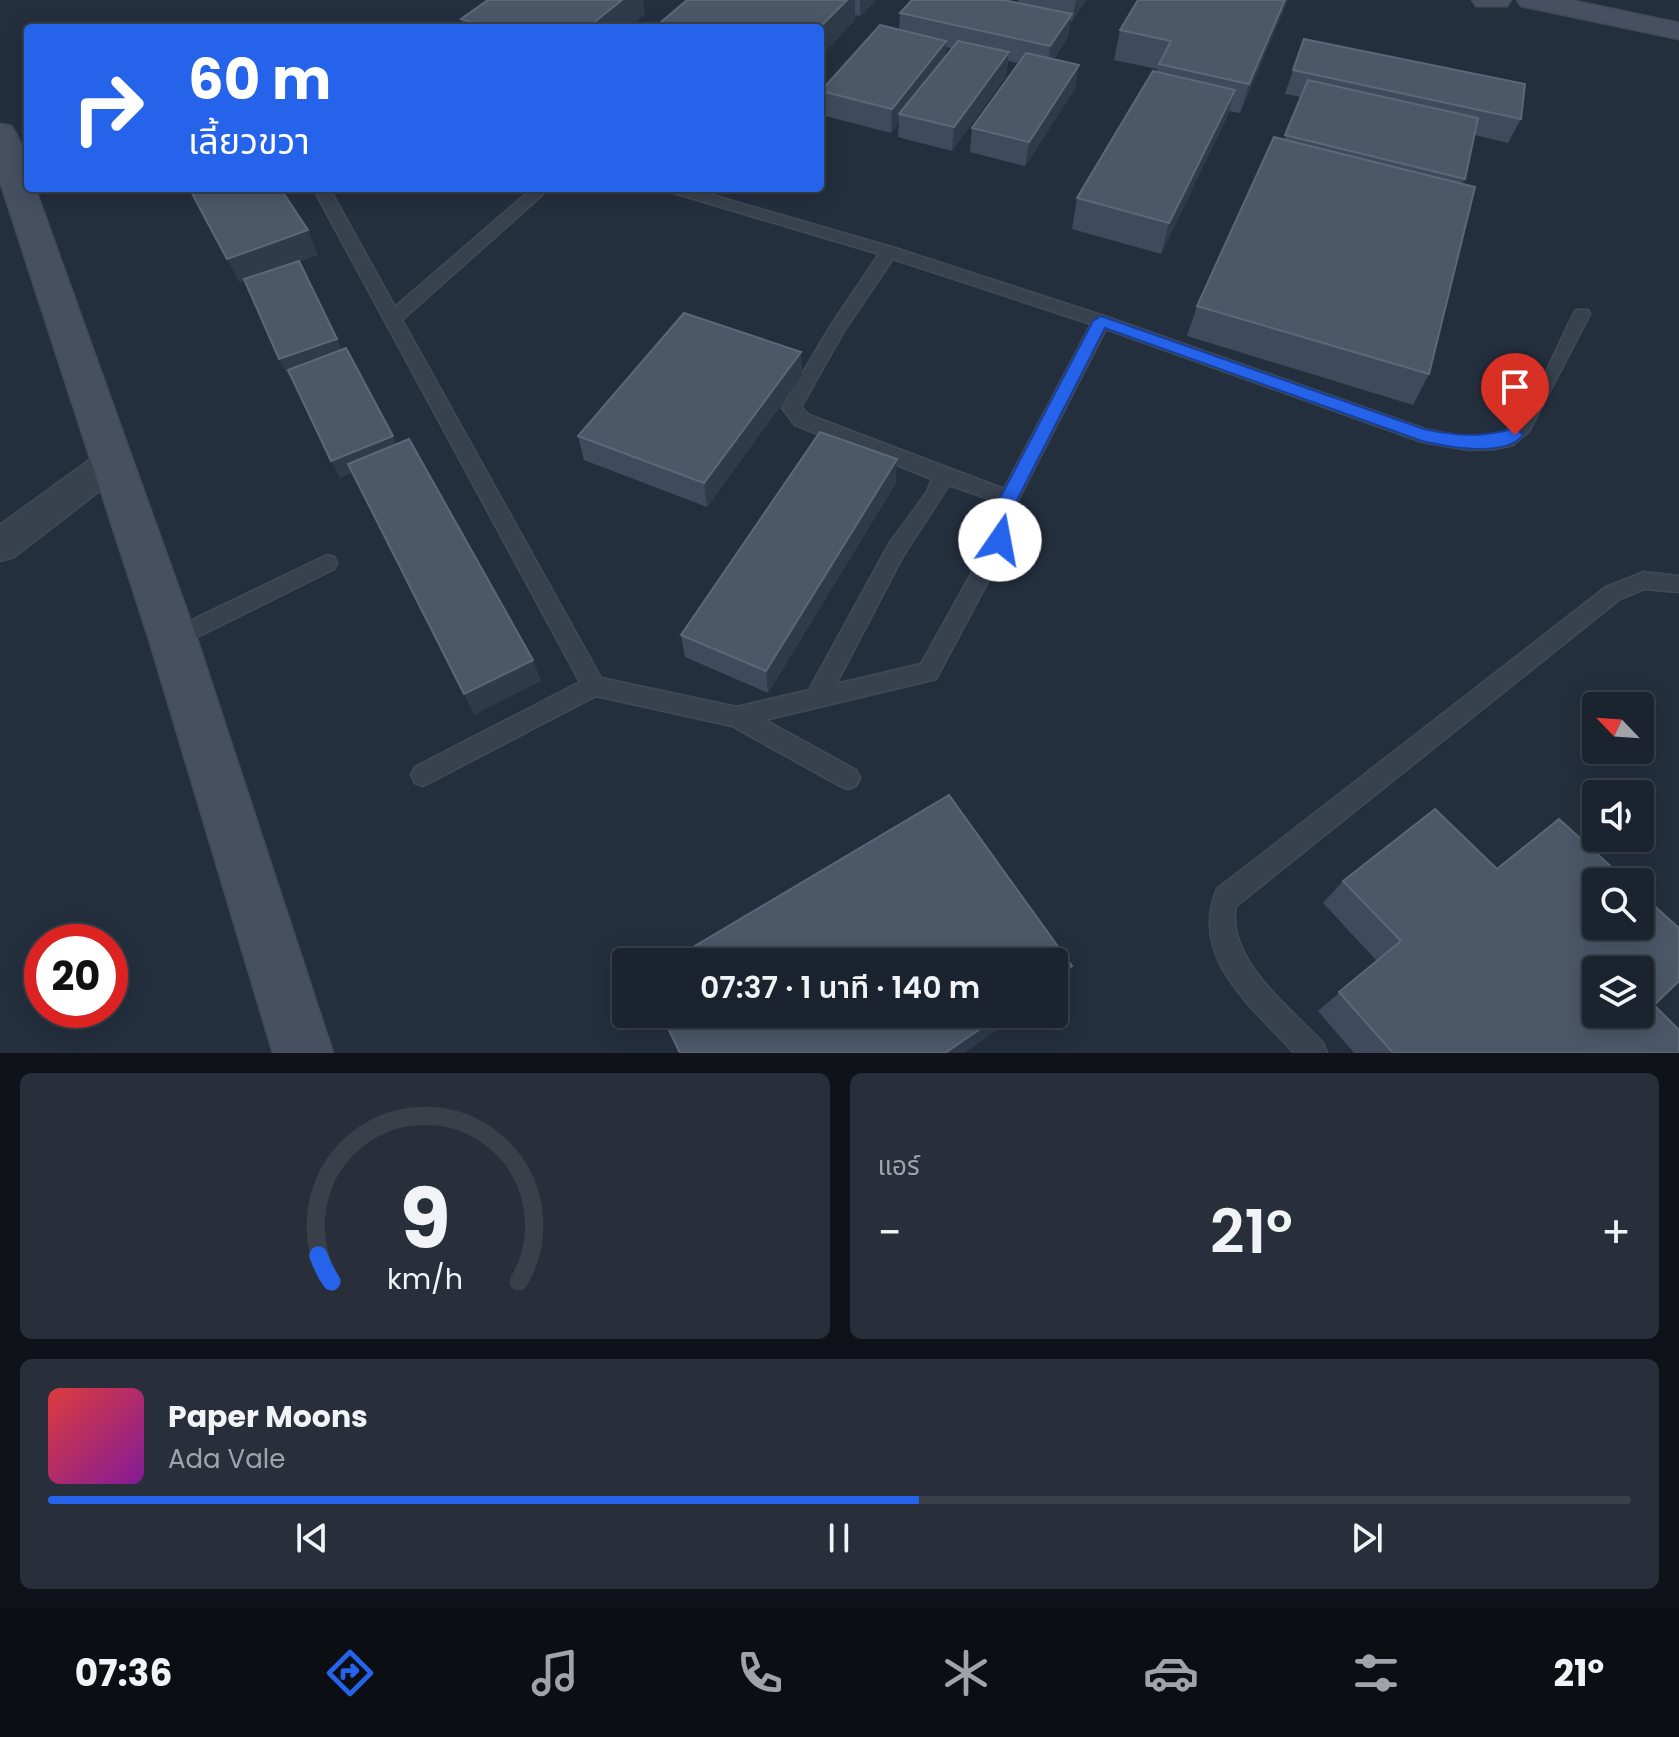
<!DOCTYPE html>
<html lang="th">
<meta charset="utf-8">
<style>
:root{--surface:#1b232e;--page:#282f3a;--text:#f1f3f6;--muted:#a0a4aa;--line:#39404a;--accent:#2563eb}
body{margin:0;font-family:Poppins,"Noto Sans Thai",sans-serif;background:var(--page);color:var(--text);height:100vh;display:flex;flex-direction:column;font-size:30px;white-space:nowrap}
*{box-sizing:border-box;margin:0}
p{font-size:26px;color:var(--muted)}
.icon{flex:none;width:44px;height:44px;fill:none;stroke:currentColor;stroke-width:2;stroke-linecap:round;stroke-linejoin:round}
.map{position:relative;height:1053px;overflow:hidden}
.details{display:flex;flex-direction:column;gap:20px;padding:20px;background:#0f1319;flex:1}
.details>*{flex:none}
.top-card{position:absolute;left:24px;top:24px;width:800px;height:168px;border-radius:8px;box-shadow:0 4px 20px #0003,0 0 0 2px var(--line);background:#2563eb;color:#fff;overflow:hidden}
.needle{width:52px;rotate:295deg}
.fabs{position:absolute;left:1582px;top:692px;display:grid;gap:16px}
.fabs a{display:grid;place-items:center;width:72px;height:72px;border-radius:8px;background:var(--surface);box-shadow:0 4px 20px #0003,0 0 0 2px var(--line);font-size:40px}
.speed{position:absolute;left:24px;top:924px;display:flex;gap:16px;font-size:40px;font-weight:700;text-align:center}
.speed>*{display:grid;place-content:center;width:104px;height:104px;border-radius:50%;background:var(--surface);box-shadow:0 4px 20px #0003,0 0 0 2px var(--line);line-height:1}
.speed .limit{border:12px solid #d22;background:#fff;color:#111}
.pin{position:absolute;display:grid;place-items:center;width:68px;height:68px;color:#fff;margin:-82px -34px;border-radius:50% 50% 50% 0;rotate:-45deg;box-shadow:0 0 8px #0007}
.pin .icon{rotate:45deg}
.me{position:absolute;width:88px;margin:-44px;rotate:12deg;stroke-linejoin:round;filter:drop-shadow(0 0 6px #0008)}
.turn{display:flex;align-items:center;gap:28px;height:168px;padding:0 32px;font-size:36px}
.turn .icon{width:104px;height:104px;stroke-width:2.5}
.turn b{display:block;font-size:56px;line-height:68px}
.big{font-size:60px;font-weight:600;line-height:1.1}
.details .card{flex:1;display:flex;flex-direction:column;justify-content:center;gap:12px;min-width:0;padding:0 28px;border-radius:12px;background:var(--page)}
.details .dial{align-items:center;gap:0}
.dial svg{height:208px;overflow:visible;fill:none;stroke:var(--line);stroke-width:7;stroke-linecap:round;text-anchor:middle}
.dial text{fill:var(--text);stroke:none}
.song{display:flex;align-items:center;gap:24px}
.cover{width:96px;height:96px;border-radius:12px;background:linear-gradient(135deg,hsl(0 70% 55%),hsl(290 70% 35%))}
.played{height:8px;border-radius:4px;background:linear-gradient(90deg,var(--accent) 55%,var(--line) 55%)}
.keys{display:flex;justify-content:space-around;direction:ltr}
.heat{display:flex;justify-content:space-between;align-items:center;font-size:44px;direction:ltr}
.details .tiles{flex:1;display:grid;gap:20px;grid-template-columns:1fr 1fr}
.card:last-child{grid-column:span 2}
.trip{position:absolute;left:612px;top:948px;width:456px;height:80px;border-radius:8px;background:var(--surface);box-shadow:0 4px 20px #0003,0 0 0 2px var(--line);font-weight:600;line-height:80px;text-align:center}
.tabs{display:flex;height:128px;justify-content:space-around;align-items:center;background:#0b0e12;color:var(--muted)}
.tabs .icon{width:56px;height:56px}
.tabs .active{color:var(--accent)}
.tabs b{font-size:36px;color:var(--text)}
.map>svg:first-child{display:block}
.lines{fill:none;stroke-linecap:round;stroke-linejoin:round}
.lane-casing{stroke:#414a57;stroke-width:3}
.street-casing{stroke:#414a57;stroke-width:3}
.secondary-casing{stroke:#414a57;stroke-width:3}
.lane{fill:#38414e;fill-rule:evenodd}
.street{fill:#38414e;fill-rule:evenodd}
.secondary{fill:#465061;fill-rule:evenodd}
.wall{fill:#3f4b5c;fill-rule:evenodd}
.shaded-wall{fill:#2f3b4b}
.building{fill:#4b5868;stroke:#5c6777;stroke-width:2;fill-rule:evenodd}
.route{fill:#2563eb;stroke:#184099;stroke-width:2}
</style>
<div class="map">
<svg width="1679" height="1053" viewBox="0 0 1679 1053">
<rect width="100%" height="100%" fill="#242f3e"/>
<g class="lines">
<defs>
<path id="lane" d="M 313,188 L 329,188 L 395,307 L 533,188 L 550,188 L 402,320 L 601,678 L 737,707 L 809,690 L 889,544 L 927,492 L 932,479 L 795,425 L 782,408 L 831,325 L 879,254 L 667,191 L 664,188 L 688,188 L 895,248 L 1107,317 L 1425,429 C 1447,434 1476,441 1498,435 C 1529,426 1559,338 1576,310 L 1588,310 L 1590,314 L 1529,431 L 1513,445 L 1495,449 L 1469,450 L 1422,442 L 1106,329 L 1019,498 L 1010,540 L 936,679 L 765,720 L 856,770 L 860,778 L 856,786 L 848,789 L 840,786 L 732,726 L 596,696 L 423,786 L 415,783 L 411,775 L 415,767 L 580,682 ZM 893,259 L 1091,324 L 1004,489 L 809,415 L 801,407 L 844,331 ZM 949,485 L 998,502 L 990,540 L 921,664 L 836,684 L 903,556 Z
M 327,555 L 334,557 L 337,563 L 334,569 L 181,645 L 173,648 L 165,645 L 162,639 L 165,633 Z
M 1644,572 L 1679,576 L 1679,592 L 1644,589 L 1620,599 L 1236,906 C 1225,958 1290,1008 1323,1043 L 1327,1053 L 1294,1053 C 1253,1007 1188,958 1217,889 L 1606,587 Z"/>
<path id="street" d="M 112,449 L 125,453 L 130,462 L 125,471 L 14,557 L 0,561 L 0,525 L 99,453 Z"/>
<path id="secondary" d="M 1472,0 L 1511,0 L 1507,6 L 1476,6 Z
M 1517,0 L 1570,0 L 1679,23 L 1679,39 L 1531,8 L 1521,6 Z
M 0,124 L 11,126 C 24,144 28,167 28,188 L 35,188 L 197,639 L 333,1053 L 273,1053 L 149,639 L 0,181 Z"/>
</defs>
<!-- lane casing -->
<use href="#lane" class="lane-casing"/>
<!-- street casing -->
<use href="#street" class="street-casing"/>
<!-- secondary casing -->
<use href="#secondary" class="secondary-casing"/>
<!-- lane -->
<use href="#lane" class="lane"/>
<!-- street -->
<use href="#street" class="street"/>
<!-- secondary -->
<use href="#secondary" class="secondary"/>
</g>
<!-- wall -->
<path class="wall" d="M 687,0 L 876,0 L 860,16 L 855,15 L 855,20 L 820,57 L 820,28 Z
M 1018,0 L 1086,0 L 1072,21 L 1070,21 L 1068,37 L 1054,59 L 1075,89 L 1025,166 L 970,152 L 972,128 L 1018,63 L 1008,61 L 1006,76 L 952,151 L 898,137 L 899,122 L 891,133 L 822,115 L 821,91 L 899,30 L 900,13 L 1018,3 ZM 946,47 L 952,48 L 945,57 Z
M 1138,0 L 1288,0 L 1240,113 L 1229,111 L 1226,119 L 1161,254 L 1072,229 L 1077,198 L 1157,72 L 1157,69 L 1114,60 L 1120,30 Z
M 645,14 L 627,28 L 463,28 L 461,19 Z
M 1293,70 L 1521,119 L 1508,143 L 1475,135 L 1465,179 L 1462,184 L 1429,374 L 1413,405 L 1187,336 L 1197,306 L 1284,139 L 1301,97 L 1285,94 Z
M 801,352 L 802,376 L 707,507 L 584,460 L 578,436 Z
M 896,483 L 768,693 L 685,657 L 681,635 Z
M 1497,869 L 1654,1005 L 1679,1053 L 1354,1053 L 1318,1011 L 1377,961 L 1323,903 L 1343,881 Z"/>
<!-- shaded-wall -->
<path class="shaded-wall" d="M 622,0 L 643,0 L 645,14 L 627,28 L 586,28 Z
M 847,0 L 855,0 L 855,20 L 820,57 L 820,28 Z
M 860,0 L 876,0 L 860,16 Z
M 1076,0 L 1086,0 L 1072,21 Z
M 1285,0 L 1288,0 L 1240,113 L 1249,84 Z
M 1072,14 L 1068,37 L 1047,70 L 1050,46 Z
M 946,41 L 945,64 L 899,114 L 899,122 L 891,133 L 892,109 Z
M 1009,52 L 1006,76 L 952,151 L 954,127 Z
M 1079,65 L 1075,89 L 1025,166 L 1029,142 Z
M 1235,90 L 1226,119 L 1161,254 L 1169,223 Z
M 308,230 L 318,255 L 240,283 L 227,259 Z
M 337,339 L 345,356 L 288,376 L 279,359 Z
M 801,352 L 802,376 L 707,507 L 704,483 Z
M 393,436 L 401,453 L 340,478 L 331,461 Z
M 897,459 L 896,483 L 768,693 L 766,671 Z
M 533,660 L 541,681 L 474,715 L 464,694 Z
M 1072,966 L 1062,985 L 1054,991 L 1054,978 Z
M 1002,1014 L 1021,1014 L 964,1053 L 945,1053 Z"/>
<!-- building -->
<path class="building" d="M 488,0 L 622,0 L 587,28 L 477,28 L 481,25 L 461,19 Z
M 687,0 L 847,0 L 819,28 L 654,28 Z
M 912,0 L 1003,0 L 1072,14 L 1050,46 L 900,13 Z
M 1138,0 L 1285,0 L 1249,84 L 1159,64 L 1171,41 L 1120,30 Z
M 880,25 L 946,41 L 892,109 L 821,91 Z
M 1304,39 L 1525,84 L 1521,119 L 1293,70 Z
M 958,41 L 1009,52 L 954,127 L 899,114 Z
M 1026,53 L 1079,65 L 1029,142 L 972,128 Z
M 1153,71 L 1235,90 L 1169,223 L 1077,198 Z
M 1308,80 L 1478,118 L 1465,179 L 1285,135 Z
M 1274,137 L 1475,187 L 1429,374 L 1197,306 Z
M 189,188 L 280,188 L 308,230 L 227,259 Z
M 299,261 L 337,339 L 279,359 L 244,279 Z
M 684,313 L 801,352 L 704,483 L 578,436 Z
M 346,348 L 393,436 L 331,461 L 288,370 Z
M 820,432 L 897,459 L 766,671 L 681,635 Z
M 409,439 L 533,660 L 464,694 L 348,464 Z
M 949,795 L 1072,966 L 1054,978 L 1054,962 L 668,962 Z
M 1435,809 L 1497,869 L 1559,819 L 1628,882 L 1596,882 L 1596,926 L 1640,926 L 1640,893 L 1679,928 L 1679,981 L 1654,1005 L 1679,1030 L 1679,1053 L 1393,1053 L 1339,992 L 1401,941 L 1343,881 ZM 1596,970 L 1640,970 L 1640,1014 L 1596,1014 Z
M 661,1014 L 1002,1014 L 945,1053 L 680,1053 Z"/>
<!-- route -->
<path class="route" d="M 1101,316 L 1424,429 C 1456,436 1483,438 1515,428 L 1523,435 C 1505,458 1447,447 1422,441 L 1105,328 L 1018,498 L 1009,540 L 1006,546 L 993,546 L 990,540 L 1000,498 L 1093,321 Z"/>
</svg>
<div class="fabs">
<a><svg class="needle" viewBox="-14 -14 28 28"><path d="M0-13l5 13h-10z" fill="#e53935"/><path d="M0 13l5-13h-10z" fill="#a0a4aa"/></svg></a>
<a><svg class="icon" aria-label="sound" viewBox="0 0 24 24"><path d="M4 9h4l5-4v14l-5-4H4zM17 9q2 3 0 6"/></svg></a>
<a><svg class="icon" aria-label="search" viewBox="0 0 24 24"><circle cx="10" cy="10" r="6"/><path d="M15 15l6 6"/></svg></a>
<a><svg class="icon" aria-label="layers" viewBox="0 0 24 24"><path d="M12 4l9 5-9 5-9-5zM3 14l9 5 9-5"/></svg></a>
</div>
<div class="speed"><div class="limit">20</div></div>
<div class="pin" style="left:1515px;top:435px;background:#d93025"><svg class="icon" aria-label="arrive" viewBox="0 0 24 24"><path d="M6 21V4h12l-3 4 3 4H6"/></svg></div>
<svg class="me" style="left:1000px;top:540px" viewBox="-20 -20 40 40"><circle r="19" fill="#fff"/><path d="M0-13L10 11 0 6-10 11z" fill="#2563eb"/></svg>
<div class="trip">07:37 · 1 นาที · 140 m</div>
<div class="top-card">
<div class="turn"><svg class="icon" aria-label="right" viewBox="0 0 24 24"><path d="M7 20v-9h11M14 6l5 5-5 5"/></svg><div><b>60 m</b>เลี้ยวขวา</div></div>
</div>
</div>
<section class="details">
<div class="tiles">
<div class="card dial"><svg viewBox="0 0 100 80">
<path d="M14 69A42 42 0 1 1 86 69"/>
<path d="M14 69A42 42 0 0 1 9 59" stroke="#2563eb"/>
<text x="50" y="56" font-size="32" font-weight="700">9</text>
<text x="50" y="72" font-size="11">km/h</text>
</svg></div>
<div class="card"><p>แอร์</p>
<div class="heat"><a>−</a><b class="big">21°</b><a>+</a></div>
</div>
<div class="card">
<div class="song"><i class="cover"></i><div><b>Paper Moons</b><p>Ada Vale</p></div></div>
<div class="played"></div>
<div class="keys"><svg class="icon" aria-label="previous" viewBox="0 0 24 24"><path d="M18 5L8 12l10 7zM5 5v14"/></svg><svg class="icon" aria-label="pause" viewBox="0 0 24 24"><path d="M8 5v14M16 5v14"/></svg><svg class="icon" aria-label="next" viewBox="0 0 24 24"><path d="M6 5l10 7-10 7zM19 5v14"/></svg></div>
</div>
</div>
</section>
<nav class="tabs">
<b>07:36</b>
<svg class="icon active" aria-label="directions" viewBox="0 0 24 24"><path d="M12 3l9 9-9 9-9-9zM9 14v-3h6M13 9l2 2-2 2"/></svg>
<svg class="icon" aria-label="music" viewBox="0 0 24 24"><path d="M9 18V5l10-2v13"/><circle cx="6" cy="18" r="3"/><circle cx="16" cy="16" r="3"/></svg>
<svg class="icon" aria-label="phone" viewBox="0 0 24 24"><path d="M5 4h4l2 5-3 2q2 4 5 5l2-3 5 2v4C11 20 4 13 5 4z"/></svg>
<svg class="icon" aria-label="climate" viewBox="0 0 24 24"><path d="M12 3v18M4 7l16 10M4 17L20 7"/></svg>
<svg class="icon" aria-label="car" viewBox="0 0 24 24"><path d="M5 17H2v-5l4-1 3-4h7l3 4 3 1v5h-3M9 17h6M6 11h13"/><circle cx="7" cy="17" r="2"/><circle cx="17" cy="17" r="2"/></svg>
<svg class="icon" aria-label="filters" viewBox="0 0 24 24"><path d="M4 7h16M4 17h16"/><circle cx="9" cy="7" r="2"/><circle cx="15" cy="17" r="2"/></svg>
<b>21°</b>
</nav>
